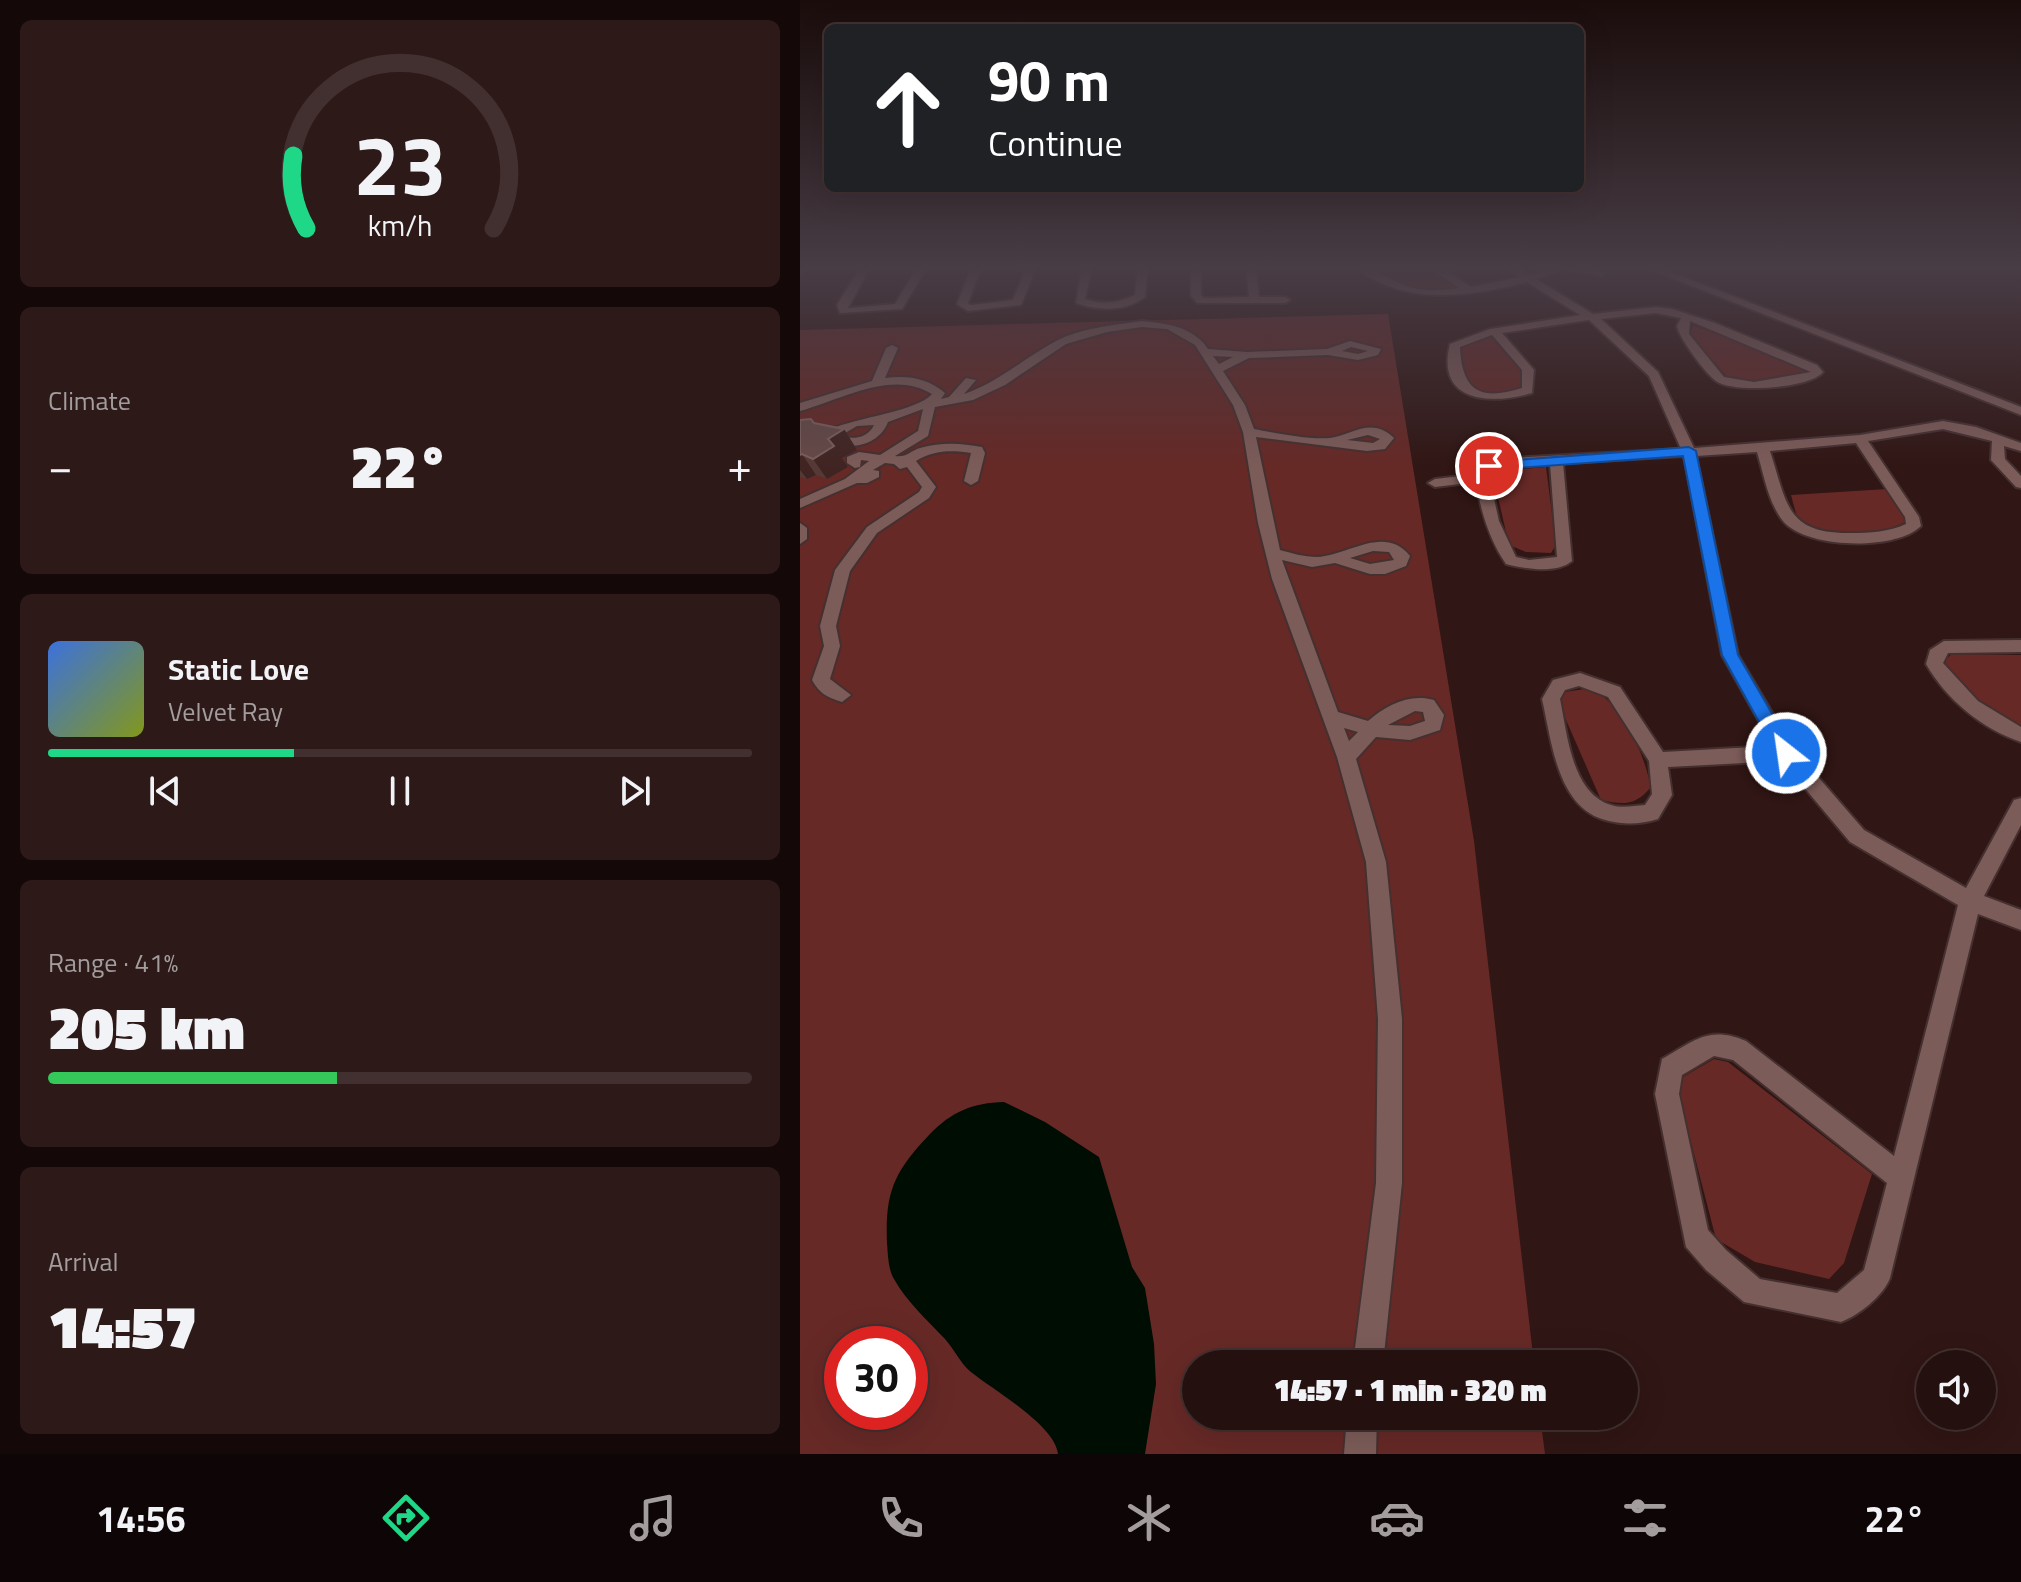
<!DOCTYPE html>
<meta charset="utf-8">
<style>
:root{--surface:#24100f;--page:#2c1918;--text:#f1f3f6;--muted:#a39d9e;--line:#41302f;--accent:#1fd887}
body{margin:0;font-family:"Titillium Web",sans-serif;background:var(--page);color:var(--text);height:100vh;display:flex;flex-direction:column;font-size:30px;white-space:nowrap}
*{box-sizing:border-box;margin:0}
p{font-size:26px;color:var(--muted)}
.icon{flex:none;width:44px;height:44px;fill:none;stroke:currentColor;stroke-width:2;stroke-linecap:round;stroke-linejoin:round}
.map{position:relative;flex:1;overflow:hidden}
.details{display:flex;flex-direction:column;gap:20px;padding:20px;background:#140908;width:800px}
.details>*{flex:none}
.banner{position:absolute;left:24px;top:24px;width:760px;height:168px;border-radius:12px;box-shadow:0 8px 32px #0002,0 0 0 2px var(--line);background:#202124;color:#fff;overflow:hidden}
.controls{position:absolute;left:1116px;top:1350px;display:grid;gap:16px}
.controls a{display:grid;place-items:center;width:80px;height:80px;border-radius:50%;background:var(--surface);box-shadow:0 8px 32px #0002,0 0 0 2px var(--line);font-size:40px}
.speed{position:absolute;left:24px;top:1326px;display:flex;gap:16px;font-size:40px;font-weight:700;text-align:center}
.speed>*{display:grid;place-content:center;width:104px;height:104px;border-radius:50%;background:var(--surface);box-shadow:0 8px 32px #0002,0 0 0 2px var(--line);line-height:1}
.speed .limit{border:12px solid #d22;background:#fff;color:#111}
.pin{position:absolute;display:grid;place-items:center;width:68px;height:68px;color:#fff;margin:-34px;border:4px solid #fff;border-radius:50%;box-shadow:0 2px 8px #0007}
.me{position:absolute;width:88px;margin:-44px;rotate:330deg;stroke-linejoin:round;filter:drop-shadow(0 0 6px #0008)}
.turn{display:flex;align-items:center;gap:28px;height:168px;padding:0 32px;font-size:36px}
.turn .icon{width:104px;height:104px;stroke-width:2.5}
.turn b{display:block;font-size:56px;line-height:68px}
.big{font-size:60px;font-weight:800;line-height:1.1}
.details .widget{flex:1;display:flex;flex-direction:column;justify-content:center;gap:12px;min-width:0;padding:0 28px;border-radius:12px;background:var(--page)}
.details .dial{align-items:center;gap:0}
.dial svg{height:208px;overflow:visible;fill:none;stroke:var(--line);stroke-width:7;stroke-linecap:round;text-anchor:middle}
.dial text{fill:var(--text);stroke:none}
.song{display:flex;align-items:center;gap:24px}
.cover{width:96px;height:96px;border-radius:12px;background:linear-gradient(135deg,hsl(220 70% 55%),hsl(70 70% 35%))}
.played{height:8px;border-radius:4px;background:linear-gradient(90deg,var(--accent) 35%,var(--line) 35%)}
.keys{display:flex;justify-content:space-around;direction:ltr}
.heat{display:flex;justify-content:space-between;align-items:center;font-size:44px;direction:ltr}
.charge{height:12px;border-radius:6px;background:linear-gradient(90deg,#34c759 41%,var(--line) 0)}
.trip{position:absolute;left:382px;top:1350px;width:456px;height:80px;border-radius:40px;background:var(--surface);box-shadow:0 8px 32px #0002,0 0 0 2px var(--line);font-weight:800;line-height:80px;text-align:center}
.menu{display:flex;height:128px;justify-content:space-around;align-items:center;background:#0e0606;color:var(--muted)}
.menu .icon{width:56px;height:56px}
.menu .current{color:var(--accent)}
.menu b{font-size:36px;color:var(--text)}
main{display:flex;flex:1;min-height:0}
.map>svg:first-child{display:block}
.green{fill:#662926;fill-rule:evenodd}
.water{fill:#000d02}
.lines{fill:none;stroke-linecap:round;stroke-linejoin:round}
.minor-casing{stroke:#453030;stroke-width:4}
.minor{fill:#7c5c59;fill-rule:evenodd}
.wall{fill:#553937}
.shaded-wall{fill:#402422}
.building{fill:#654947;stroke:#795f5d;stroke-width:2}
.route{fill:#1a73e8;stroke:#114b97;stroke-width:2}
</style>
<main>
<section class="details">
<div class="widget dial"><svg viewBox="0 0 100 80">
<path d="M14 69A42 42 0 1 1 86 69"/>
<path d="M14 69A42 42 0 0 1 9 41" stroke="#1fd887"/>
<text x="50" y="56" font-size="32" font-weight="700">23</text>
<text x="50" y="72" font-size="11">km/h</text>
</svg></div>
<div class="widget"><p>Climate</p>
<div class="heat"><a>−</a><b class="big">22°</b><a>+</a></div>
</div>
<div class="widget">
<div class="song"><i class="cover"></i><div><b>Static Love</b><p>Velvet Ray</p></div></div>
<div class="played"></div>
<div class="keys"><svg class="icon" aria-label="previous" viewBox="0 0 24 24"><path d="M18 5L8 12l10 7zM5 5v14"/></svg><svg class="icon" aria-label="pause" viewBox="0 0 24 24"><path d="M8 5v14M16 5v14"/></svg><svg class="icon" aria-label="next" viewBox="0 0 24 24"><path d="M6 5l10 7-10 7zM19 5v14"/></svg></div>
</div>
<div class="widget"><p>Range · 41%</p><b class="big">205 km</b><div class="charge"></div></div>
<div class="widget"><p>Arrival</p><b class="big">14:57</b></div>
</section>
<div class="map">
<svg width="1221" height="1454" viewBox="0 0 1221 1454">
<rect width="100%" height="100%" fill="#301614"/>
<!-- green -->
<path class="green" d="M 622,266 L 657,286 C 620,295 600,283 568,267 Z
M 588,314 L 674,841 L 734,1364 L 396,1364 L 396,1416 L 740,1416 L 745,1454 L 0,1454 L 0,330 ZM 42,1344 L 110,1344 L 110,1412 L 42,1412 Z
M 893,325 L 1007,367 L 1010,373 L 946,383 L 929,379 L 890,335 Z
M 692,337 L 722,370 L 724,388 L 698,396 L 666,388 L 659,349 L 671,340 Z
M 746,467 L 756,545 L 751,553 L 726,552 L 709,545 L 694,480 L 700,471 Z
M 1087,489 L 1105,514 L 1105,522 C 1091,532 1029,539 1012,532 C 997,526 995,509 991,495 Z
M 1152,654 L 1221,655 L 1221,729 L 1189,714 L 1145,667 L 1146,659 Z
M 791,688 C 824,706 843,751 851,787 C 835,806 824,805 801,800 L 759,704 L 765,692 Z
M 914,1059 L 928,1062 L 1072,1174 L 1044,1263 L 1029,1279 L 955,1262 L 916,1239 L 879,1096 L 883,1077 Z"/>
<!-- water -->
<path class="water" d="M 204,1102 L 245,1122 L 299,1157 L 332,1267 L 345,1288 L 354,1344 L 356,1384 L 345,1454 L 258,1454 C 255,1425 193,1390 171,1372 C 161,1364 154,1349 145,1339 C 127,1320 107,1302 94,1279 C 88,1269 88,1254 87,1243 C 85,1192 94,1172 129,1135 C 152,1111 173,1103 204,1102 Z"/>
<g class="lines">
<defs>
<path id="minor" d="M 0,266 L 8,266 L 0,274 Z
M 61,266 L 71,266 L 48,308 L 95,304 L 118,266 L 128,266 L 102,309 L 40,313 L 37,305 Z
M 172,266 L 182,266 L 168,303 L 170,305 L 213,300 L 227,266 L 237,266 L 221,305 L 168,311 L 157,304 Z
M 282,266 L 292,266 L 285,299 C 303,305 319,303 335,295 L 338,266 L 348,266 L 345,297 C 326,312 298,311 276,303 Z
M 391,266 L 401,266 L 401,295 L 404,298 L 449,297 L 446,266 L 456,266 L 459,297 L 485,297 L 490,300 L 485,303 L 397,303 L 391,296 Z
M 553,266 C 576,266 592,283 614,288 C 628,292 644,290 659,288 L 627,266 L 639,266 L 671,287 L 720,277 L 703,266 L 715,266 L 729,275 C 755,267 779,261 804,274 L 802,276 L 764,269 L 736,279 L 793,314 L 856,307 L 872,309 L 915,323 L 1017,365 L 1023,372 C 1011,388 934,394 916,381 C 906,374 879,338 877,326 L 881,318 L 856,313 L 801,319 L 858,372 L 894,448 L 1060,435 L 1143,421 L 1176,427 L 1221,443 L 1221,451 L 1204,446 L 1205,459 L 1221,476 L 1221,488 L 1216,487 L 1191,460 L 1192,441 L 1143,429 L 1068,441 L 1119,517 L 1121,526 C 1096,551 1006,549 983,521 C 968,502 964,475 957,452 L 896,456 L 938,655 L 993,748 L 1064,830 L 1166,888 L 1214,800 L 1221,798 L 1221,825 L 1184,896 L 1221,910 L 1221,930 L 1178,914 L 1090,1278 C 1083,1296 1059,1315 1041,1322 L 944,1302 L 906,1270 L 886,1247 L 855,1094 L 862,1059 C 894,1041 909,1025 946,1041 L 1094,1156 L 1158,905 L 1050,842 L 982,761 L 868,767 L 872,795 L 858,819 C 842,824 825,825 809,821 C 757,810 752,742 742,699 L 753,680 L 780,673 L 820,687 L 863,752 L 973,746 L 922,655 L 884,456 L 763,463 L 772,561 C 757,574 725,569 706,564 C 689,539 681,512 676,482 L 635,487 L 628,483 L 635,479 L 678,474 L 684,463 L 712,458 L 881,449 L 849,376 L 789,320 L 702,333 L 734,370 L 732,393 C 692,405 635,403 650,344 L 690,329 L 780,315 L 727,282 C 667,297 605,307 553,266 ZM 890,321 L 1011,372 L 954,382 L 924,377 L 889,334 ZM 692,335 L 722,370 L 722,388 C 681,401 662,392 660,347 ZM 1056,443 L 1105,517 L 1106,524 C 1089,532 1070,533 1051,533 C 986,534 987,504 970,451 ZM 750,464 L 757,557 L 729,560 L 716,557 L 699,521 L 689,477 L 694,469 ZM 779,686 L 808,697 L 849,761 L 852,794 L 845,805 C 833,806 820,809 808,804 C 771,790 767,732 760,699 L 765,690 ZM 914,1056 L 933,1060 L 1087,1183 L 1064,1270 L 1037,1293 L 960,1279 L 926,1250 L 908,1230 L 879,1094 L 882,1075 Z
M 841,266 L 855,266 L 1221,407 L 1221,415 Z
M 342,321 C 366,323 394,327 408,349 L 447,352 L 527,349 L 550,341 L 581,349 L 578,355 L 558,360 L 528,355 L 449,358 L 423,371 L 445,405 L 454,429 C 475,433 509,440 530,438 C 553,435 571,416 594,438 L 585,449 L 567,451 L 456,437 L 480,550 C 491,553 504,557 517,557 C 548,556 584,524 610,556 L 606,566 L 585,574 L 570,574 L 535,563 L 512,567 L 482,560 L 538,712 L 568,721 C 586,705 610,693 634,700 L 644,715 L 640,730 L 610,740 L 576,737 L 556,759 L 586,862 L 602,1019 L 602,1183 L 583,1364 L 553,1364 L 576,1183 L 578,1019 L 566,862 L 537,757 L 472,579 L 458,523 L 443,432 L 433,405 L 395,345 L 367,329 L 342,327 L 307,332 L 266,344 L 205,385 L 173,400 L 135,407 L 128,436 L 95,456 C 106,458 110,451 120,448 C 142,442 160,443 182,447 L 185,453 L 178,481 L 171,485 L 164,481 L 171,453 C 152,450 133,450 116,461 L 136,487 L 129,498 L 77,533 L 50,571 L 36,626 L 40,646 L 30,679 L 51,695 L 42,702 C 27,697 20,694 12,680 L 24,646 L 20,626 L 35,570 L 67,527 L 119,492 L 122,487 L 107,467 L 100,469 L 94,464 L 85,463 L 73,470 L 79,471 L 79,477 L 67,483 L 57,483 L 0,508 L 0,499 L 45,479 L 69,461 L 61,460 L 60,467 L 55,468 L 47,463 L 47,457 L 59,452 L 80,455 L 118,431 L 123,409 L 88,422 C 79,446 46,453 27,438 L 31,429 C 55,418 118,411 132,394 C 92,369 41,400 0,411 L 0,403 L 72,381 L 86,348 L 92,345 L 98,348 L 85,378 C 107,375 128,378 145,393 L 141,399 L 149,397 L 166,378 L 176,380 L 164,394 C 199,382 224,358 256,341 C 281,328 314,325 342,321 ZM 551,347 L 568,351 L 558,354 L 542,351 ZM 413,356 L 433,357 L 419,364 ZM 74,425 C 68,438 54,440 40,436 L 57,426 ZM 568,435 L 580,439 L 573,443 L 547,440 ZM 573,551 L 589,552 L 594,560 L 570,564 L 550,558 ZM 615,711 L 623,712 L 625,721 L 610,726 L 588,725 ZM 544,728 L 558,732 L 549,741 Z
M 0,523 L 7,528 L 7,539 L 0,544 Z
M 1221,640 L 1221,652 L 1148,653 L 1143,663 L 1178,701 L 1221,727 L 1221,742 C 1182,729 1146,699 1126,664 L 1130,650 L 1144,641 Z
M 547,1416 L 577,1416 L 576,1454 L 544,1454 Z"/>
</defs>
<!-- minor casing -->
<use href="#minor" class="minor-casing"/>
<!-- minor -->
<use href="#minor" class="minor"/>
</g>
<!-- wall -->
<path class="wall" d="M 0,420 L 44,429 L 57,450 L 42,458 L 48,467 L 27,479 L 16,475 L 7,479 L 0,477 Z"/>
<!-- shaded-wall -->
<path class="shaded-wall" d="M 44,429 L 57,450 L 42,458 L 48,467 L 27,479 L 13,459 L 28,439 Z
M 2,454 L 16,475 L 7,479 L 0,470 L 0,455 Z"/>
<!-- building -->
<path class="building" d="M 11,419 L 14,423 L 44,429 L 28,439 L 34,446 L 13,459 L 2,454 L 0,455 L 0,420 Z"/>
<!-- sky -->
<linearGradient id="sky" x2="0" y2="1"><stop stop-color="#1a0c0b"/><stop offset="0.57" stop-color="#483c45"/><stop offset="1" stop-color="#483c45" stop-opacity="0"/></linearGradient>
<rect width="1221" height="470" fill="url(#sky)"/>
<!-- route -->
<path class="route" d="M 889,447 L 896,451 L 938,655 L 995,753 L 986,760 L 979,758 L 922,655 L 883,456 L 689,470 L 682,466 L 689,462 Z"/>
</svg>
<div class="controls">
<a><svg class="icon" aria-label="sound" viewBox="0 0 24 24"><path d="M4 9h4l5-4v14l-5-4H4zM17 9q2 3 0 6"/></svg></a>
</div>
<div class="speed"><div class="limit">30</div></div>
<div class="pin" style="left:689px;top:466px;background:#d93025"><svg class="icon" aria-label="arrive" viewBox="0 0 24 24"><path d="M6 21V4h12l-3 4 3 4H6"/></svg></div>
<svg class="me" style="left:986px;top:753px" viewBox="-20 -20 40 40"><circle r="17" fill="#1a73e8" stroke="#fff" stroke-width="3"/><path d="M0-11L8 9 0 5-8 9z" fill="#fff"/></svg>
<div class="trip">14:57 · 1 min · 320 m</div>
<div class="banner">
<div class="turn"><svg class="icon" aria-label="ahead" viewBox="0 0 24 24"><path d="M12 20V5M6 11l6-6 6 6"/></svg><div><b>90 m</b>Continue</div></div>
</div>
</div>
</main>
<nav class="menu">
<b>14:56</b>
<svg class="icon current" aria-label="directions" viewBox="0 0 24 24"><path d="M12 3l9 9-9 9-9-9zM9 14v-3h6M13 9l2 2-2 2"/></svg>
<svg class="icon" aria-label="music" viewBox="0 0 24 24"><path d="M9 18V5l10-2v13"/><circle cx="6" cy="18" r="3"/><circle cx="16" cy="16" r="3"/></svg>
<svg class="icon" aria-label="phone" viewBox="0 0 24 24"><path d="M5 4h4l2 5-3 2q2 4 5 5l2-3 5 2v4C11 20 4 13 5 4z"/></svg>
<svg class="icon" aria-label="climate" viewBox="0 0 24 24"><path d="M12 3v18M4 7l16 10M4 17L20 7"/></svg>
<svg class="icon" aria-label="car" viewBox="0 0 24 24"><path d="M5 17H2v-5l4-1 3-4h7l3 4 3 1v5h-3M9 17h6M6 11h13"/><circle cx="7" cy="17" r="2"/><circle cx="17" cy="17" r="2"/></svg>
<svg class="icon" aria-label="filters" viewBox="0 0 24 24"><path d="M4 7h16M4 17h16"/><circle cx="9" cy="7" r="2"/><circle cx="15" cy="17" r="2"/></svg>
<b>22°</b>
</nav>
